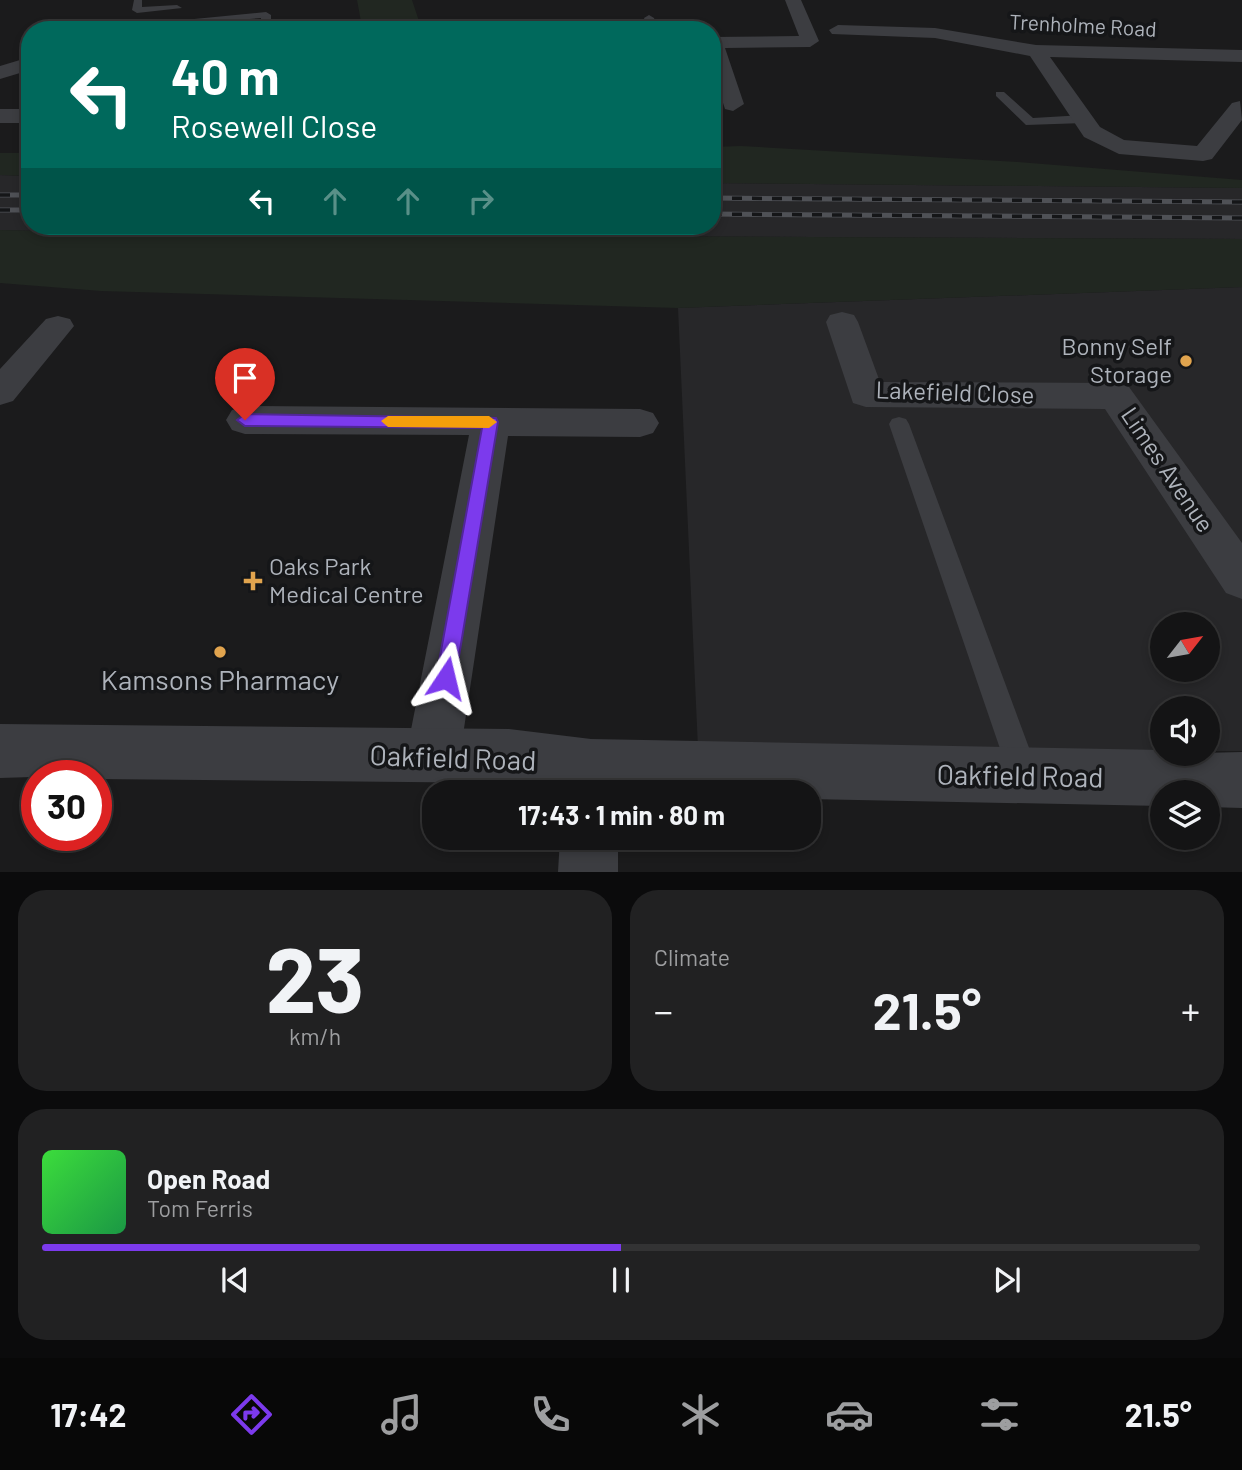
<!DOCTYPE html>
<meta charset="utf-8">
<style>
:root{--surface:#141415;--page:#212122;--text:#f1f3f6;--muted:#9d9ea0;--line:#333334;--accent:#7c3aed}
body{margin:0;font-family:Barlow,sans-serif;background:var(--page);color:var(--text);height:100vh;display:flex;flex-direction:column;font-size:26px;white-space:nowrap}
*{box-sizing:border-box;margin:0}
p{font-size:23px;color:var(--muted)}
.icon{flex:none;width:38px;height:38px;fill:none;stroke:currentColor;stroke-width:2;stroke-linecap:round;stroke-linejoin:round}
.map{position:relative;height:872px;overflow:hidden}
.panel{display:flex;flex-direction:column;gap:18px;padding:18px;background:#0b0b0c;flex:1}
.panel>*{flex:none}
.banner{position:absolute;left:21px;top:21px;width:700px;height:214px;border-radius:28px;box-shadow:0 4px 10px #0003,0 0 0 2px var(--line);background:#00695c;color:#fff;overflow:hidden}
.needle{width:46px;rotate:59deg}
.buttons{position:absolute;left:1150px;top:612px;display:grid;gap:14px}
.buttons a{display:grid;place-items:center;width:70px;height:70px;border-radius:50%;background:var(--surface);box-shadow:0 4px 10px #0003,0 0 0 2px var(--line);font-size:35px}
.speed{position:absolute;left:21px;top:760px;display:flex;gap:14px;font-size:35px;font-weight:700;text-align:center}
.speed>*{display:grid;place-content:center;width:91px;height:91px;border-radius:50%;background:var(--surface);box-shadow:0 4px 10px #0003,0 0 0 2px var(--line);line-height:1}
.speed .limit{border:10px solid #d22;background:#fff;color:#111}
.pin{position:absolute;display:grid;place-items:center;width:60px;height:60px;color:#fff;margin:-72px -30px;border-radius:50% 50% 50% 0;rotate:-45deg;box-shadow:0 0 7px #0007}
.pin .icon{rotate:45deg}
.me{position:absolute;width:77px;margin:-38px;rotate:10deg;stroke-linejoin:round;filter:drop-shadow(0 0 5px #0008)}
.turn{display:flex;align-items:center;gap:24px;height:147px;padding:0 35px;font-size:32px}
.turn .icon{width:91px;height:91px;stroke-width:2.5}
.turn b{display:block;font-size:49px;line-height:60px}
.lanes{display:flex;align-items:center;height:66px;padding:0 35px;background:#0003;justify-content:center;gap:35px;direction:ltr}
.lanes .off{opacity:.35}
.big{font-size:52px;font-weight:700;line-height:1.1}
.panel .tile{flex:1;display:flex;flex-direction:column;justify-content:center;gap:10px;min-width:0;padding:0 24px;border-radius:28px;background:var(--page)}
.panel .dial{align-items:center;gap:0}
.dial b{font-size:91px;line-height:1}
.song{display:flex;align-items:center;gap:21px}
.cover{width:84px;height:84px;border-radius:10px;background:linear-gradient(135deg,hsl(120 70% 55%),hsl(140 70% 35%))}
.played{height:7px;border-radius:4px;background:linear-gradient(90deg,var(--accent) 50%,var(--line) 50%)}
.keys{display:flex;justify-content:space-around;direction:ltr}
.heat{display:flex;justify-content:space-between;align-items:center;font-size:38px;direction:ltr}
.panel .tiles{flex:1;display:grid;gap:18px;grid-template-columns:1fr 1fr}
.tile:last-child{grid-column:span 2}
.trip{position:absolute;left:422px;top:780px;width:399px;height:70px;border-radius:28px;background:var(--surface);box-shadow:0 4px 10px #0003,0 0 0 2px var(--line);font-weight:700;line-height:70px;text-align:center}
.tab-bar{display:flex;height:112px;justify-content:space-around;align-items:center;background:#080808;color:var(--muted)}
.tab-bar .icon{width:49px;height:49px}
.tab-bar .current{color:var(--accent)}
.tab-bar b{font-size:32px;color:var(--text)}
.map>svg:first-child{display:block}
.built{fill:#272729;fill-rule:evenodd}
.green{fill:#212721}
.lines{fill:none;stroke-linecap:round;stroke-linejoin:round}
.service{fill:#3c3d41;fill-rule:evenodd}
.minor{fill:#3c3d41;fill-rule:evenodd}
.tertiary{fill:#3c3d41;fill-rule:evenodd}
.rail-casing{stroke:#4f5156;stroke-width:5}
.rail{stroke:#151618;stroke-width:3.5;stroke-dasharray:10;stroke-linecap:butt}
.route{fill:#7c3aed;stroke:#51269a;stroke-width:2}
.slow{fill:#f59e0b}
.poi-dot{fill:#e1a44e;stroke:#151618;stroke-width:2.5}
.labels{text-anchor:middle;stroke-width:7;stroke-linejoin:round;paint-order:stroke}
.far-street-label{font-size:21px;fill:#aeb3bb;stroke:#151618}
.poi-label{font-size:24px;fill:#aeb3bb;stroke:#151618;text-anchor:end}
.street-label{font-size:24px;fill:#aeb3bb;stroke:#151618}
.near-poi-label{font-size:28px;fill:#aeb3bb;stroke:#151618}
.near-street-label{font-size:28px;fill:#aeb3bb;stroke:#151618}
</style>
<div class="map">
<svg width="1242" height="872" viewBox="0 0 1242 872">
<rect width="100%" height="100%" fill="#1b1b1c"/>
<!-- built -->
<path class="built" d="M 0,175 L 30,176 L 30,226 L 712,226 L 712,183 L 1242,188 L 1242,239 L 153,234 L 0,230 Z
M 1242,287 L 1242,751 L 1208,751 L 1208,709 L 1162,709 L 1162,751 L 698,748 L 678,308 ZM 1162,625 L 1208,625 L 1208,670 L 1162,670 Z"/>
<!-- green -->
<path class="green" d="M 357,0 L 412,0 L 419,21 L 362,27 Z
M 741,146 L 1018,162 L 1242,180 L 1242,188 L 712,183 L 712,147 Z
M 0,153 L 30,153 L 30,176 L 0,175 Z
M 0,230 L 153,234 L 1242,239 L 1242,287 L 678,308 L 101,291 L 0,283 Z"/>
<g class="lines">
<!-- service -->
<path class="service" d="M 134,0 L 142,0 L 142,7 L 177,5 L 182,8 L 137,13 L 132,10 Z
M 266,12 L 271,15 L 271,30 L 261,30 L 261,18 L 158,26 L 153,23 Z
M 649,15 L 654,18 L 658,30 L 648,30 L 644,18 Z
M 996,92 L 1004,92 L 1033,118 L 1084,115 L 1090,119 L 1084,123 L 1026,125 L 996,96 Z
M 899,417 L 906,419 L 909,424 L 1038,772 L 1034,783 L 1023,787 L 1012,783 L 1008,772 L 889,424 L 892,419 Z"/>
<!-- minor -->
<path class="minor" d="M 785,0 L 801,0 L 819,41 L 810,47 L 725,48 L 744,104 L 733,111 L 725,109 L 712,69 L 712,37 L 799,36 Z
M 838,25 L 935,28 L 1036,45 L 1242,50 L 1242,62 L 1050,57 L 1100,127 L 1124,140 L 1197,146 L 1232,103 L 1240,101 L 1242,120 L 1212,159 L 1203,161 L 1119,154 L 1084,137 L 1030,56 L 935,38 L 832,34 L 829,30 Z
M 30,57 L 30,70 L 0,79 L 0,66 Z
M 0,109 L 30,109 L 30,123 L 0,123 Z
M 842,312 L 854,315 L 858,322 L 880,382 L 1116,383 L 1129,387 L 1242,543 L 1242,599 L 1226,593 L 1105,409 L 866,407 L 853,403 L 826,322 L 830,315 Z
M 58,316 L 70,319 L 74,326 L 13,401 L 0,405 L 0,369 L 46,319 Z
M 245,406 L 640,409 L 653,413 L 659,423 L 653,433 L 640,437 L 508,436 L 460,755 L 452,774 L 433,782 L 414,774 L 406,755 L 469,435 L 245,434 L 232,430 L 226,420 L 232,410 Z
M 560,838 L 618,838 L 618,872 L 558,872 Z"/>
<!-- tertiary -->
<path class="tertiary" d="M 0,724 L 509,729 L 591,739 L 1162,750 L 1162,754 L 1242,752 L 1242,808 L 1208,807 L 1208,793 L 1162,793 L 1162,806 L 808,799 L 808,793 L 577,793 L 509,783 L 96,779 L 96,775 L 0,778 Z"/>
<defs>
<path id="rail" d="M 0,195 L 30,195
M 712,198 L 1242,202
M 0,210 L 30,210
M 712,214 L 1242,218"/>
</defs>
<!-- rail casing -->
<use href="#rail" class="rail-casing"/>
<!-- rail -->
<use href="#rail" class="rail"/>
</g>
<!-- route -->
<path class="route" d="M 245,414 L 496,418 L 498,422 L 454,686 L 446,689 L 439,686 L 436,678 L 482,428 L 245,426 L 237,420 Z"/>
<!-- slow -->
<path class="slow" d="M 388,416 L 489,416 L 497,422 L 489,428 L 388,427 L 381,421 Z"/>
<!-- markers -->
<g class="poi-dot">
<circle cx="1186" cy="361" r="7"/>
<path d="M249.5 570.5h7v7h7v7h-7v7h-7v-7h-7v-7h7z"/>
<circle cx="220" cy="652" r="7"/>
</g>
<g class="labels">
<!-- far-street labels -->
<g class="far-street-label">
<text transform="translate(1083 26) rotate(3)" y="7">Trenholme Road</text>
</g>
<!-- poi labels -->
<g class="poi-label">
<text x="1172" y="355">Bonny Self<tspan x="1172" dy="28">Storage</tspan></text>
<text x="269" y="575" text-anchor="start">Oaks Park<tspan x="269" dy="28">Medical Centre</tspan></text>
</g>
<!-- street labels -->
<g class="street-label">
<text transform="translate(955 393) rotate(2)" y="8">Lakefield Close</text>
<text transform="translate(1167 470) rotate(56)" y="8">Limes Avenue</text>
</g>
<!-- near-poi labels -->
<g class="near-poi-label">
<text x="220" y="690">Kamsons Pharmacy</text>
</g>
<!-- near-street labels -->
<g class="near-street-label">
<text transform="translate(453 758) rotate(2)" y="10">Oakfield Road</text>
<text transform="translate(1020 776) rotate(1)" y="10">Oakfield Road</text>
</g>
</g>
</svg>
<div class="buttons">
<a><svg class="needle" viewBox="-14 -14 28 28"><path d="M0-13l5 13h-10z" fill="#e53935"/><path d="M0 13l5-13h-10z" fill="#9d9ea0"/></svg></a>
<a><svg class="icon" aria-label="sound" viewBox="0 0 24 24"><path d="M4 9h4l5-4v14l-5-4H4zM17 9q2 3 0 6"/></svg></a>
<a><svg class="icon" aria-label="layers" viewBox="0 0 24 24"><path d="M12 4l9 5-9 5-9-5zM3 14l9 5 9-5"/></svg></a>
</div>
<div class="speed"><div class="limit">30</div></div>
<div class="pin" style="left:245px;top:420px;background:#d93025"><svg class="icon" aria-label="arrive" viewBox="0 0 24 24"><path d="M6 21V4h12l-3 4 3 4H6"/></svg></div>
<svg class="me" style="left:446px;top:678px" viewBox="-20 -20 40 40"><path d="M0-17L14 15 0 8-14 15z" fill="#7c3aed" stroke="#fff" stroke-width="4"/></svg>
<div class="trip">17:43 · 1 min · 80 m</div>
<div class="banner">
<div class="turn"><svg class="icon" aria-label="left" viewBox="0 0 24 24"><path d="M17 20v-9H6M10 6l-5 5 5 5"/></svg><div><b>40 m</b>Rosewell Close</div></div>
<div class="lanes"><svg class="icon" aria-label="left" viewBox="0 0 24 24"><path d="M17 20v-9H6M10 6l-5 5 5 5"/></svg><svg class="icon off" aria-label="ahead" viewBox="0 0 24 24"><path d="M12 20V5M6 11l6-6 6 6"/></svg><svg class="icon off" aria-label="ahead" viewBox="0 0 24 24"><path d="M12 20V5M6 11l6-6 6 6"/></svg><svg class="icon off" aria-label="right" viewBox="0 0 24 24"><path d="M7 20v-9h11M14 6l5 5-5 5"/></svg></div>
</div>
</div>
<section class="panel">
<div class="tiles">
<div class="tile dial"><b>23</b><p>km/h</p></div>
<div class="tile"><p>Climate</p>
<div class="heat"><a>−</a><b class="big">21.5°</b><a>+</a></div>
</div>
<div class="tile">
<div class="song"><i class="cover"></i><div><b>Open Road</b><p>Tom Ferris</p></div></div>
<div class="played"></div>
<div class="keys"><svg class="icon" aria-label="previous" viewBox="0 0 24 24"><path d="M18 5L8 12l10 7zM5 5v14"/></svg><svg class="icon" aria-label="pause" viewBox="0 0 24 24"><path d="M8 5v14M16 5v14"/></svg><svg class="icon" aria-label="next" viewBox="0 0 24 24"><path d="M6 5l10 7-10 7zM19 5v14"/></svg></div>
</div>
</div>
</section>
<nav class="tab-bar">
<b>17:42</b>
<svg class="icon current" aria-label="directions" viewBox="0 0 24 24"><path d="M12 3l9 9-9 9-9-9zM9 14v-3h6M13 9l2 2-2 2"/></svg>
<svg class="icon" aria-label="music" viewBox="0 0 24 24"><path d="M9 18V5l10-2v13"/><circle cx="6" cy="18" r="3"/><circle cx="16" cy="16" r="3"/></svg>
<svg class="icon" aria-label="phone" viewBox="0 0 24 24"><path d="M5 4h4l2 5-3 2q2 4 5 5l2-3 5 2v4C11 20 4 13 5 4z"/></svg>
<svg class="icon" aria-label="climate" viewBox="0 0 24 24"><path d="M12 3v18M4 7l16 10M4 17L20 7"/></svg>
<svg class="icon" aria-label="car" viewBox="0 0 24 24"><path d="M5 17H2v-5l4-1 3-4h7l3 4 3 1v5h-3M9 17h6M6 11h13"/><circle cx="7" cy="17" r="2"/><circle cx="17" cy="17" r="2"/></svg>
<svg class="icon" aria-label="filters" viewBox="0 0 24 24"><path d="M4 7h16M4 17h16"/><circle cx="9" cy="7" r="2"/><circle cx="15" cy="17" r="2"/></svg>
<b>21.5°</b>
</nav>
